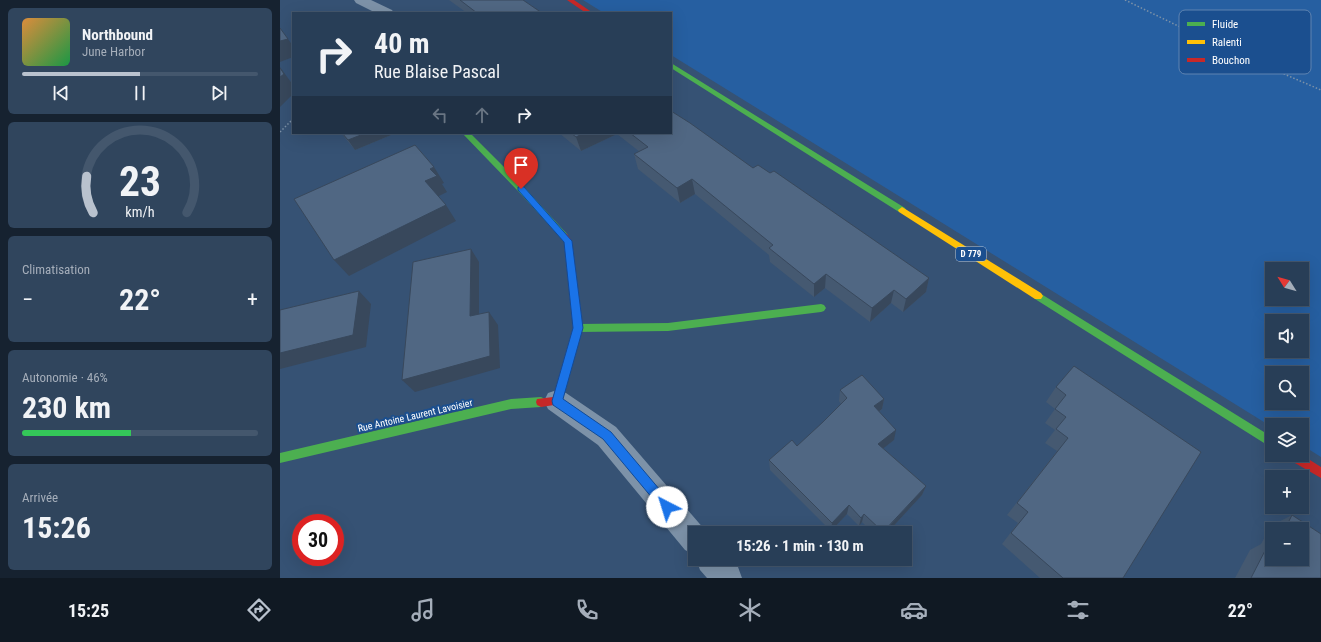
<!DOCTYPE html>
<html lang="fr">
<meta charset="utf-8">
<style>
:root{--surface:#283e57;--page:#30455d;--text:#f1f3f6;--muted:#a5aeba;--line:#44576d;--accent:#b9c2ce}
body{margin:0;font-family:"Roboto Condensed",sans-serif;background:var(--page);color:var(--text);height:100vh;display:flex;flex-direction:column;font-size:15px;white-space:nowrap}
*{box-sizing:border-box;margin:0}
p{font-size:13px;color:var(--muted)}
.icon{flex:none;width:22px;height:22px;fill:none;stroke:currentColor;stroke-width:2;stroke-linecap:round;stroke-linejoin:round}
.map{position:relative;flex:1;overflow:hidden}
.drawer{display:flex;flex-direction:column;gap:8px;padding:8px;background:#162230;width:280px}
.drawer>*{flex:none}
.guide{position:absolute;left:12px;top:12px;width:380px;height:122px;border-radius:0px;box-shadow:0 4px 16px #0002,0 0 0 1px var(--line);background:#283e57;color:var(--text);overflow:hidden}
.needle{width:26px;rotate:307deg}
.controls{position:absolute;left:985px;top:262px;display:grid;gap:8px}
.controls a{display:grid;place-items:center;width:44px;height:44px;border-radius:0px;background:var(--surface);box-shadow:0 4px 16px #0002,0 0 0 1px var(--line);font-size:20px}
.speed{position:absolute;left:12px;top:514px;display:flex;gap:8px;font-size:20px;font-weight:700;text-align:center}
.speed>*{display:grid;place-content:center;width:52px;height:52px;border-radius:50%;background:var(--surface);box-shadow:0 4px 16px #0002,0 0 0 1px var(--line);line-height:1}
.speed .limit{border:6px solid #d22;background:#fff;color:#111}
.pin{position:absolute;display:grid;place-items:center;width:34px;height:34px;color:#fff;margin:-41px -17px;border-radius:50% 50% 50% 0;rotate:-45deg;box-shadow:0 0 4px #0007}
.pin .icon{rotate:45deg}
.me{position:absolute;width:44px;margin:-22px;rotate:320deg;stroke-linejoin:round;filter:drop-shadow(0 0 3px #0008)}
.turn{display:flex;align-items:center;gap:14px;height:84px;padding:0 16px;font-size:18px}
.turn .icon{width:52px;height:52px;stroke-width:2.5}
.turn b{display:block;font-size:28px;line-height:34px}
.lanes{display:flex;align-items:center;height:38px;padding:0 16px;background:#0003;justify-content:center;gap:20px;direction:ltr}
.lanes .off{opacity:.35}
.big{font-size:30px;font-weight:700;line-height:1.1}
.drawer .card{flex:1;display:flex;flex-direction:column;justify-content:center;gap:6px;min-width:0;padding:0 14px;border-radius:6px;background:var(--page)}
.drawer .dial{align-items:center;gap:0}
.dial svg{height:104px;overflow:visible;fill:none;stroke:var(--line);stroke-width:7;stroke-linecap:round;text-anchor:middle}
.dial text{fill:var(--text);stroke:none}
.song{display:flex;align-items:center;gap:12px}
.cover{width:48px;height:48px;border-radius:6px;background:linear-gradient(135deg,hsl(30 70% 55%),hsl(140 70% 35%))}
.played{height:4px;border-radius:2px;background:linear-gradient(90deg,var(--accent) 50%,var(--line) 50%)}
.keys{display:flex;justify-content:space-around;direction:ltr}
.heat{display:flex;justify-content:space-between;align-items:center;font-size:22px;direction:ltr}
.charge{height:6px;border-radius:3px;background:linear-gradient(90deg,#34c759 46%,var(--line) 0)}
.trip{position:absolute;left:408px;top:526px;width:224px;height:40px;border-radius:0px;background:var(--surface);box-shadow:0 4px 16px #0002,0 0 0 1px var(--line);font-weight:700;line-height:40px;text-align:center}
.menu{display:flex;height:64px;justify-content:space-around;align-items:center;background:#101923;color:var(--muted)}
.menu .icon{width:28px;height:28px}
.menu .active{color:var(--accent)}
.menu b{font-size:18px;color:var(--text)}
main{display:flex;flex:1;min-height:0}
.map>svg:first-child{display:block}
.green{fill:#265fa1;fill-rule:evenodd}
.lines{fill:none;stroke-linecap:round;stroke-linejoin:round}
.path{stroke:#7d92a8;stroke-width:1.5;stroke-dasharray:1.5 2;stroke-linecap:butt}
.street{fill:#7d92a8;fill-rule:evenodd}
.fast{fill:#4caf50;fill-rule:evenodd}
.slow{fill:#ffc107;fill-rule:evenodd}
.jam{fill:#c62828;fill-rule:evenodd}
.wall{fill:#455971;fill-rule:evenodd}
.shaded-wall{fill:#38485c}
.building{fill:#506783;stroke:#38485c}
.route{fill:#1a73e8;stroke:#114b97}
.labels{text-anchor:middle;stroke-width:4;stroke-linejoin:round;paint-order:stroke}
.shield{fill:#1b4f8f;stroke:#bbcadd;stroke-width:1}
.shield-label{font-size:9px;font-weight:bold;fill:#fff}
.street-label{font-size:10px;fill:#fff;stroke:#1b4f8f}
.key{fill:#1b4f8f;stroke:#5f84b1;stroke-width:1}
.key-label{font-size:11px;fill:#fff}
</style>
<main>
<section class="drawer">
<div class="card">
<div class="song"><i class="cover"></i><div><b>Northbound</b><p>June Harbor</p></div></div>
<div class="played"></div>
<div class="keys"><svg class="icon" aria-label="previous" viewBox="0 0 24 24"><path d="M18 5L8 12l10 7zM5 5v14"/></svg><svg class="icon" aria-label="pause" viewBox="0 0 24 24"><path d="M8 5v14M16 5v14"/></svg><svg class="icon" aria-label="next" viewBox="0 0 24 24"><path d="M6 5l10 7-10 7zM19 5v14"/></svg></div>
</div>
<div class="card dial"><svg viewBox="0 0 100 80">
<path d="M14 69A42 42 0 1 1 86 69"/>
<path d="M14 69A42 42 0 0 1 9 41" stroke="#b9c2ce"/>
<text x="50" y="56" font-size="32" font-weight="700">23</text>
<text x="50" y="72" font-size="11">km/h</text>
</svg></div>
<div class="card"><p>Climatisation</p>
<div class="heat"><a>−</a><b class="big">22°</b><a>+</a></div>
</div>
<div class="card"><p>Autonomie · 46%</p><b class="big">230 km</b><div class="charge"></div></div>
<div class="card"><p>Arrivée</p><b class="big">15:26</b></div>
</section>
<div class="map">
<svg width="1041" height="578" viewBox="0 0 1041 578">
<rect width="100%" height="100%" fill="#365274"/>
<!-- green -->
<path class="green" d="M 303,0 L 1041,0 L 1041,457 L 1022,445 L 1022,425 L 992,425 L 992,427 L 391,55 L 391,13 L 324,13 ZM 992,269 L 1022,269 L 1022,299 L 992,299 ZM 992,321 L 1022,321 L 1022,351 L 992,351 ZM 992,373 L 1022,373 L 1022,403 L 992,403 Z"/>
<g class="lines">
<!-- path -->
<path class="path" d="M 845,0 L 937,45 L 1041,90
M 0,132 L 13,119"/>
<!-- street -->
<path class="street" d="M 74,0 L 91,0 L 112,10 L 114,13 L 96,13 L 76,3 Z
M 277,390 L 286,393 L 336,427 L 425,530 L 427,533 L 415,533 L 415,555 L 405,550 L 318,445 L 268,409 L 264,401 L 268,393 Z
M 416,559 L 451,559 L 458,567 L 462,578 L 427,578 L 420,570 Z"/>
<!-- fast -->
<path class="fast" d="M 391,63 L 625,208 L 626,210 L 625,212 L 619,212 L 391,68 Z
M 182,133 L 190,133 L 244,187 L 287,234 L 288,236 L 287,238 L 281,238 L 238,191 Z
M 758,292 L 992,437 L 992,448 L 755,299 L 753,296 L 755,293 Z
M 541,304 L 544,305 L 546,308 L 544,311 L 541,312 L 388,331 L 298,332 L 295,331 L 293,328 L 295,325 L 298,324 L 388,323 Z
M 261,397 L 265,399 L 266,402 L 265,405 L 261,407 L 231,409 L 0,463 L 0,453 L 231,399 Z"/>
<!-- slow -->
<path class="slow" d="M 622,207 L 761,293 L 763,296 L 761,299 L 755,299 L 619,212 L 618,210 Z"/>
<!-- jam -->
<path class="jam" d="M 287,0 L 294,0 L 313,13 L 306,13 Z
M 284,233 L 287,234 L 292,241 L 303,328 L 281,404 L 261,407 L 257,405 L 256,402 L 257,399 L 273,397 L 293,328 L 284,242 L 280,236 Z
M 1006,455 L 1022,455 L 1041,467 L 1041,478 L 1008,459 Z"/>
</g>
<!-- wall -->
<path class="wall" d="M 169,0 L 243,0 L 262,13 L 187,13 Z
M 61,133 L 109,133 L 111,135 L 75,150 Z
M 279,133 L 391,133 L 473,168 L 490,173 L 649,278 L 646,292 L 623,312 L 611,303 L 590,322 L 545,288 L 534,297 L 490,262 L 489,255 L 415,194 L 400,203 L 358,169 L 354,154 L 360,152 L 337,134 L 301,151 Z
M 794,366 L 843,578 L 760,578 L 722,544 L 738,523 L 727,515 L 777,451 L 765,443 L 775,430 L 765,423 L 775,409 L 766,402 L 776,387 Z
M 560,390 L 604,399 L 602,409 L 599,412 L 614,440 L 603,448 L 646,486 L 642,495 L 607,533 L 593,533 L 582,522 L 579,526 L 567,514 L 551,531 L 490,470 L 489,460 L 517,446 L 543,422 L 561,404 L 559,401 Z
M 1012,515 L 1041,534 L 1041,578 L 955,578 L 970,550 L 981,544 L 991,526 ZM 992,529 L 1022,529 L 1022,559 L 992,559 Z"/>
<!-- shaded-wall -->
<path class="shaded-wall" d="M 8,39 L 13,46 L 13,57 L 0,62 L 0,41 Z
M 0,67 L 13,85 L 13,94 L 0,107 Z
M 86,133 L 109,133 L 111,135 L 75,150 L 68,140 Z
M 304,133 L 337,133 L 337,134 L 301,151 L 296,137 Z
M 154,167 L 164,183 L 162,184 L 167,192 L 155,198 L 145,181 L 150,169 Z
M 412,179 L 415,194 L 400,203 L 397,188 Z
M 166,205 L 176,221 L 69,276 L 54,260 Z
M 191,249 L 199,262 L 199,329 L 190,316 Z
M 546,274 L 545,288 L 534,297 L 534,284 Z
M 649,278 L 646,292 L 623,312 L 626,299 Z
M 614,290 L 611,303 L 590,322 L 592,308 Z
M 79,291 L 91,304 L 86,347 L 0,369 L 0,353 Z
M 209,312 L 218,325 L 220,368 L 135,392 L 122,380 Z
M 604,399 L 602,409 L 592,417 L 594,406 Z
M 616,430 L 614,440 L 596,454 L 598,444 Z
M 646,486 L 642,495 L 607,533 L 603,533 Z
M 569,505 L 567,514 L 551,531 L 552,523 Z
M 584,514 L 582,522 L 579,526 L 581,518 Z"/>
<!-- building -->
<path class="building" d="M 180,0 L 243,0 L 262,13 L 197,13 Z
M 0,28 L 8,39 L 0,41 Z
M 0,68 L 4,74 L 0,77 Z
M 391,111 L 410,123 L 473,168 L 478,165 L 490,173 L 494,171 L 649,278 L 626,299 L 614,290 L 592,308 L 546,274 L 534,284 L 489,248 L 493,245 L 412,179 L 397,188 L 354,154 L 368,147 L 350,133 L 391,133 Z
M 62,133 L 86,133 L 68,140 Z
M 291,133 L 304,133 L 296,137 Z
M 135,145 L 154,167 L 150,169 L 157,176 L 145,181 L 166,205 L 54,260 L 14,199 Z
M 191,249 L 190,316 L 209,312 L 210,356 L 122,380 L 133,262 Z
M 79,291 L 73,335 L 0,353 L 0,310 Z
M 794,366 L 921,452 L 843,578 L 783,578 L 731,533 L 748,512 L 737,503 L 788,438 L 776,429 L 786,417 L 775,409 L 786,395 L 776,387 Z
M 582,375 L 604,399 L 594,406 L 616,430 L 598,444 L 646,486 L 603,532 L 584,514 L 581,518 L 569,505 L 552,523 L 489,460 L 512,440 L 517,446 L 543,422 L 567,398 L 560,390 Z
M 1012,515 L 1041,534 L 1041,578 L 971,578 L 991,539 L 992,540 L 992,559 L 1022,559 L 1022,529 L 1005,529 Z"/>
<!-- route -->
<path class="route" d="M 241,186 L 244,187 L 292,241 L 303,328 L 283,399 L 331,432 L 391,503 L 393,507 L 391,511 L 387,513 L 383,511 L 323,439 L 273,405 L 272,401 L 293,328 L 284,242 L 238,190 L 238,187 Z"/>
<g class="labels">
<!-- shield labels -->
<rect class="shield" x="676" y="247" width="30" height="14" rx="3"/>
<g class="shield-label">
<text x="691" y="257">D 779</text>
</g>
<!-- street labels -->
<g class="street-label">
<text transform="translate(135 415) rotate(-13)" y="4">Rue Antoine Laurent Lavoisier</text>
</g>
</g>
<!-- legend -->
<rect x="899" y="10" width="132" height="64" rx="6" class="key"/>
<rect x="907" y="22" width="18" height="4" fill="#4caf50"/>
<rect x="907" y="40" width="18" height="4" fill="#ffc107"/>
<rect x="907" y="58" width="18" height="4" fill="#c62828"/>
<g class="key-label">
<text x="932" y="28">Fluide</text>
<text x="932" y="46">Ralenti</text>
<text x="932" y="64">Bouchon</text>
</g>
</svg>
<div class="controls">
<a><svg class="needle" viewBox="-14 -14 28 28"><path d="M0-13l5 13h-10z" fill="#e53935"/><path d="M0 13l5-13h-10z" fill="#a5aeba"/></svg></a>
<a><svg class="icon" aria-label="sound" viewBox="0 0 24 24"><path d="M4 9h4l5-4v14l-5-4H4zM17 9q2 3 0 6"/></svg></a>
<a><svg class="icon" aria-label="search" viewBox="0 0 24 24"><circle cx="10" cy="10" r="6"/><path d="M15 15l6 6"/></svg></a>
<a><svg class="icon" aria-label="layers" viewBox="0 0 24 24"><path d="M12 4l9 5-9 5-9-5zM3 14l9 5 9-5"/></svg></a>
<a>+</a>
<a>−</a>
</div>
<div class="speed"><div class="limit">30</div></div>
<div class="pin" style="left:241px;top:189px;background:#d93025"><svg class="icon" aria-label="arrive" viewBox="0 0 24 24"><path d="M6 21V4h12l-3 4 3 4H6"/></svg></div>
<svg class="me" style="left:387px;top:507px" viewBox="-20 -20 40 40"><circle r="19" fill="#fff"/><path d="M0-13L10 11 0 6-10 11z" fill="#1a73e8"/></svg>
<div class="trip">15:26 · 1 min · 130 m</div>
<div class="guide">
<div class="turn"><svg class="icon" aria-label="right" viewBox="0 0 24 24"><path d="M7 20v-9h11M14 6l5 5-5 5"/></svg><div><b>40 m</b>Rue Blaise Pascal</div></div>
<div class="lanes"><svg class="icon off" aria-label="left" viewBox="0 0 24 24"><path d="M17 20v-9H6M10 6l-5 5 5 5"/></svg><svg class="icon off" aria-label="ahead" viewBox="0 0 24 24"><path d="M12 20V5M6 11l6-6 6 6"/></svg><svg class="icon" aria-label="right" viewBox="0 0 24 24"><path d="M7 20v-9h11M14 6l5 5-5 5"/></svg></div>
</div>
</div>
</main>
<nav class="menu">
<b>15:25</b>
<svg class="icon active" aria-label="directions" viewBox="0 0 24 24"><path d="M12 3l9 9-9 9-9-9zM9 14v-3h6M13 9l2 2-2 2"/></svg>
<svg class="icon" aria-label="music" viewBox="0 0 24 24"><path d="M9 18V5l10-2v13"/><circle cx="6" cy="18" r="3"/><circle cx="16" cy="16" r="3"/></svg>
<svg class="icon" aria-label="phone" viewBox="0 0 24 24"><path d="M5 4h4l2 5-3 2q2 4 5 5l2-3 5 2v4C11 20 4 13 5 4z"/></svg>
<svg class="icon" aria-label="climate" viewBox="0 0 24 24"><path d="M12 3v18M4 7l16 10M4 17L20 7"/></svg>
<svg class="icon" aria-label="car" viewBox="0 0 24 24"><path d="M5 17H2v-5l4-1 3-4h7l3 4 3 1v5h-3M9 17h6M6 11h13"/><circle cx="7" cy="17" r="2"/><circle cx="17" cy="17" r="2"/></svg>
<svg class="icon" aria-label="filters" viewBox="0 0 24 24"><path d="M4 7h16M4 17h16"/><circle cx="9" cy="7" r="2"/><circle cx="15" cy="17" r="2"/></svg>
<b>22°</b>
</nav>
